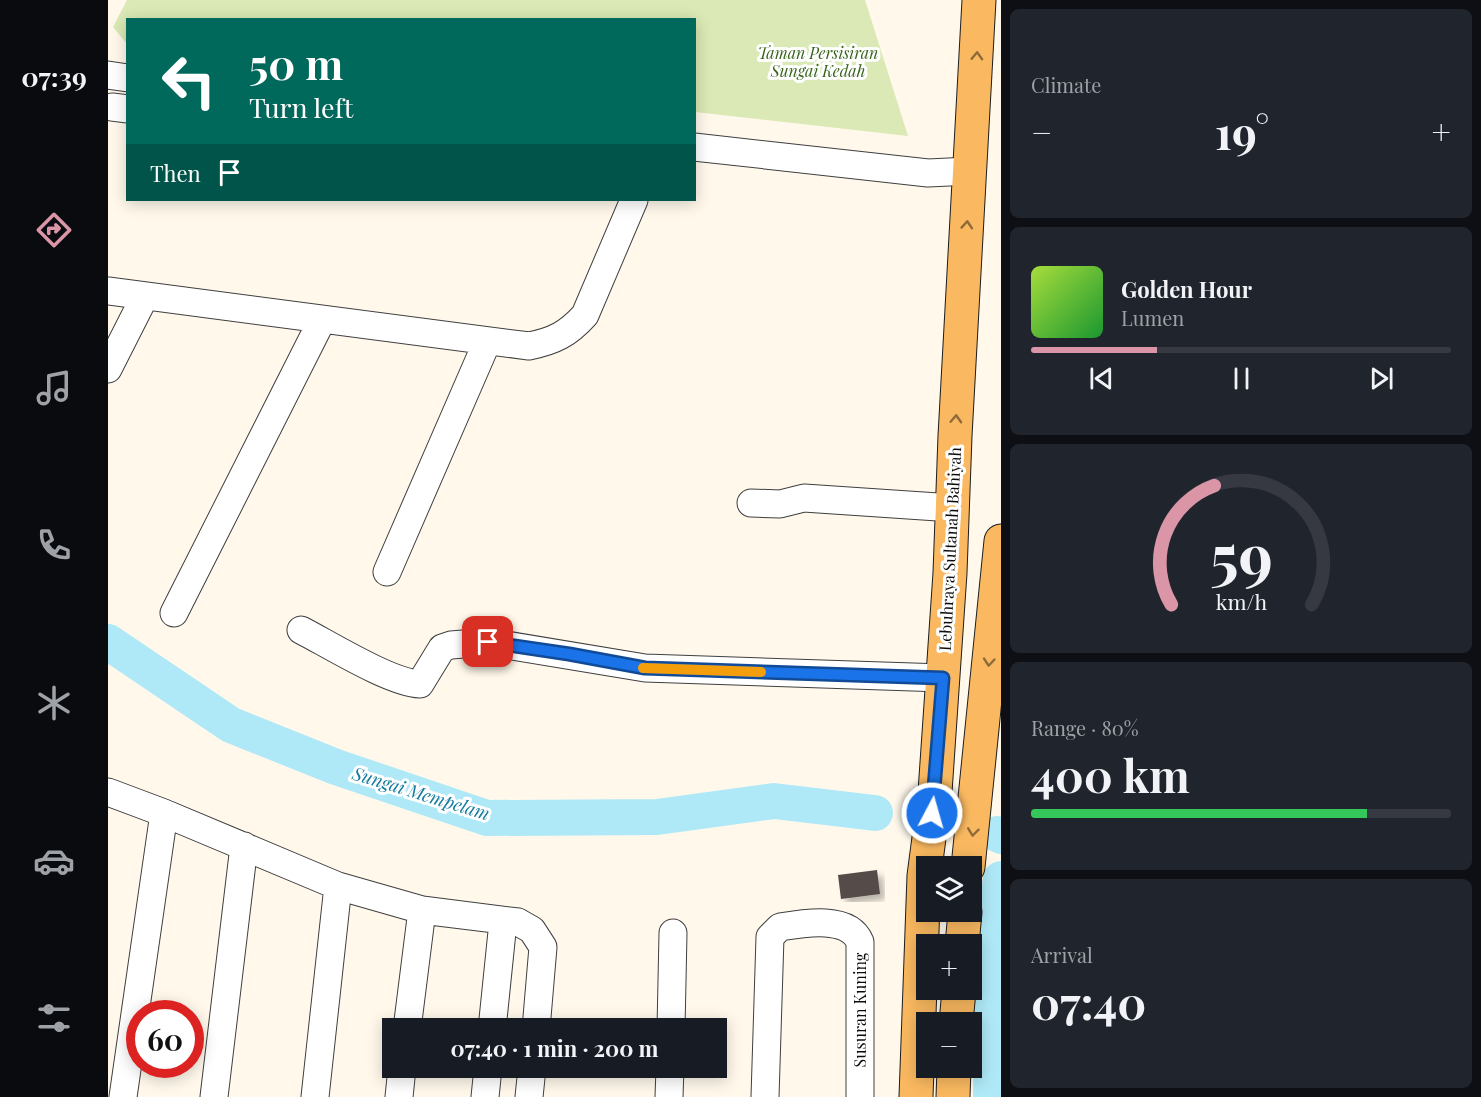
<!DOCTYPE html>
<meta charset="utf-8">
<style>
:root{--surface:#171b24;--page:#20242c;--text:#f1f3f6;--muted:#9ea1a6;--line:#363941;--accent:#da95a7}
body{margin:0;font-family:"Playfair Display",serif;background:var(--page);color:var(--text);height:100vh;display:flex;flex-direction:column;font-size:22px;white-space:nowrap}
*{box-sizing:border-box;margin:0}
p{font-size:20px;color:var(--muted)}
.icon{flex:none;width:33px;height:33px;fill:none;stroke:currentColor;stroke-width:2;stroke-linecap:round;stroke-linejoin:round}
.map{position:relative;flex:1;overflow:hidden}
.drawer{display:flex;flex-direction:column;gap:9px;padding:9px;background:#0d0f14;width:480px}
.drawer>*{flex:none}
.guide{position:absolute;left:18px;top:18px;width:570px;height:183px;border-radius:0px;box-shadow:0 3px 15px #0003;background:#00695c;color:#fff;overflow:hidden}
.buttons{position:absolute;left:808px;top:856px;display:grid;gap:12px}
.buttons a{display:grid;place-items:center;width:66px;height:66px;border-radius:0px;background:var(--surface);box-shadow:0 3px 15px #0003;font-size:30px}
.speed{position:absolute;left:18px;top:1000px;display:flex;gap:12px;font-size:30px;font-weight:700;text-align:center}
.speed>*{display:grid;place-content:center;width:78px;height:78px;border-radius:50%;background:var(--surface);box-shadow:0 3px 15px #0003;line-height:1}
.speed .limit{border:9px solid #d22;background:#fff;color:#111}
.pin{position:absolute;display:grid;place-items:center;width:51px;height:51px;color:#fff;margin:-26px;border-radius:12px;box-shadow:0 3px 9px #0006}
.me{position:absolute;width:66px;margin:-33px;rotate:6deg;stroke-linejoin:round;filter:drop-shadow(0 0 4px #0008)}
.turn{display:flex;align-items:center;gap:21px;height:126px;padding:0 24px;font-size:27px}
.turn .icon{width:78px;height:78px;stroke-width:2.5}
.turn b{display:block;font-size:42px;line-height:51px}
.then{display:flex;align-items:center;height:57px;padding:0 24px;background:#0003;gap:12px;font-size:22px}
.big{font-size:45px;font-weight:700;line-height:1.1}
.drawer .widget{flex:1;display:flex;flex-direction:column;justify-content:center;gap:9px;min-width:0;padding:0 21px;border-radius:9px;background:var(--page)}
.drawer .dial{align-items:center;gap:0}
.dial svg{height:156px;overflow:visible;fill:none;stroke:var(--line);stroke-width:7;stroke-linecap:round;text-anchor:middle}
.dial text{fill:var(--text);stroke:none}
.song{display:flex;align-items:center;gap:18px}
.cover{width:72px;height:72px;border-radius:9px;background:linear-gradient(135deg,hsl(80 70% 55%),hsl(130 70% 35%))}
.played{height:6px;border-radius:3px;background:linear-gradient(90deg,var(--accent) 30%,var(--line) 30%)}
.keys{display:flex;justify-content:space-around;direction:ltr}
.heat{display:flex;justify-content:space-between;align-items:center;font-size:33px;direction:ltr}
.charge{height:9px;border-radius:4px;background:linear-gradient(90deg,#34c759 80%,var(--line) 0)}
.trip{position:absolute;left:274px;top:1018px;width:345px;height:60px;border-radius:0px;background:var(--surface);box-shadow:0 3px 15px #0003;font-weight:700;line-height:60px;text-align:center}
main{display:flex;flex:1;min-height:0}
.menu{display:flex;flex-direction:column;width:108px;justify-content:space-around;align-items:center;background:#090b0e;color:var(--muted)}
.menu .icon{width:42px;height:42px}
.menu .selected{color:var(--accent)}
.menu b{font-size:27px;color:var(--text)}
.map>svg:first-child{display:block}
.green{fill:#dae9b5}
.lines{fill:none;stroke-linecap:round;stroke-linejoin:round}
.river{stroke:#afe9f7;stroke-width:36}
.building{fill:#554b48;filter:url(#shadow)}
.minor-casing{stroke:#3f3f3f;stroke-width:29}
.major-casing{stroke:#1d1d1d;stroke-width:35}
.minor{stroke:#fff;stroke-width:27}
.major{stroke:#fab960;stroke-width:33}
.oneway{stroke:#8f6b3a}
.route-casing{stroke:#114b97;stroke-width:15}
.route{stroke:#1a73e8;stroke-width:10}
.slow{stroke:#f59e0b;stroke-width:10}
.labels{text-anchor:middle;stroke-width:6;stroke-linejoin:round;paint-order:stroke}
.park-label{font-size:16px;font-style:italic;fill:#38641c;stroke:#fff}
.street-label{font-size:16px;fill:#0c0c0c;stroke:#fff}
.water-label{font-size:18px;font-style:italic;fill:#147c9f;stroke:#fff}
</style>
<main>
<nav class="menu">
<b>07:39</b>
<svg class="icon selected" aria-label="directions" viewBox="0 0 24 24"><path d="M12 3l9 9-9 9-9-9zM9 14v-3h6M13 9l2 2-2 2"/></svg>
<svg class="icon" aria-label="music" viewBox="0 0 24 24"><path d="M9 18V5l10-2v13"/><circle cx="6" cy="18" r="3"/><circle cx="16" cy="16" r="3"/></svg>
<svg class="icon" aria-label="phone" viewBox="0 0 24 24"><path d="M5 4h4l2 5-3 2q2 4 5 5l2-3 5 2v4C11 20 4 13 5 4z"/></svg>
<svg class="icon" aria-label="climate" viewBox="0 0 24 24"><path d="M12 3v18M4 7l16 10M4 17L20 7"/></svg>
<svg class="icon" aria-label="car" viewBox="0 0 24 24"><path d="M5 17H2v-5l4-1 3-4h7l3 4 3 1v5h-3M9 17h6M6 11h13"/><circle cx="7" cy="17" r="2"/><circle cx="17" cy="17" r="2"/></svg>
<svg class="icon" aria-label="filters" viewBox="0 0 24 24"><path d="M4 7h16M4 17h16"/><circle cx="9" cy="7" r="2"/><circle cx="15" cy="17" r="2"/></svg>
</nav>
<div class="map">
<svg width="893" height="1097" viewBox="0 0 893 1097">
<defs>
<filter id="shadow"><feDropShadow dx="5.5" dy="5.5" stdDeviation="3" flood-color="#0004"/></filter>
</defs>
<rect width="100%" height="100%" fill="#fff8eb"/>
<!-- green -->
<path class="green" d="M 19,0 L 757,0 L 800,136 L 587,112 L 586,20 L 20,20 L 19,44 L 5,27 Z"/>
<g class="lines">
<!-- river -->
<path class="river" d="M 0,642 L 123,725 L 228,767 L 379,818 L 549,817 L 666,801 L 767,813
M 889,834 L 893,836
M 883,1097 L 885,929 L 893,879"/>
</g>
<!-- building -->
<path class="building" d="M 769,870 L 772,894 L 733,899 L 730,875 Z"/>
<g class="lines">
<defs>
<path id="minor" d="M 0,75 L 20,78
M 4,107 L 20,109
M 586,147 L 820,173 L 862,171
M 0,291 L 421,346 C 446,341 460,334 477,315 L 526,200
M 0,369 L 37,296
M 643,503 L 672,504 L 696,498 L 845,508
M 279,572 L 379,342
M 66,613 L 214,320
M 193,630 C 222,645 283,683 312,684 L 334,648 L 343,645 L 380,642 L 537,668 L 835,678
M 0,792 L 56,813 L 230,886 L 314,910 L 410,922 L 424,930 L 435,947 L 428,1029
M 299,1029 L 314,910
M 384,1029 L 395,922
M 563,1029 L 565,933
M 15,1097 L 56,813
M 106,1097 L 136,846
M 207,1097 L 230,886
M 291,1097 L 294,1068
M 377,1097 L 380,1068
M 421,1097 L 424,1068
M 561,1097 L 562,1068
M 657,1097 L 662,937 L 672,927 C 696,923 741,915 752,942 L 752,1097"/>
<path id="major" d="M 860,867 L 893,541
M 854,945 L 857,912
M 848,1023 L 851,990
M 808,1097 L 816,876 L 827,792 L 842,573 L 847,436 L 871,0
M 845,1097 L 846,1068"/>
</defs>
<!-- minor casing -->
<use href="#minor" class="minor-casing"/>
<!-- major casing -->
<use href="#major" class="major-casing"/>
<!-- minor -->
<use href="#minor" class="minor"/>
<!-- major -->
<use href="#major" class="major"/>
</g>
<!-- one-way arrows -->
<defs><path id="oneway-chevron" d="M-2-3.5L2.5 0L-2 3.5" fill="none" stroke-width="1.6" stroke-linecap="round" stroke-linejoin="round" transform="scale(1.5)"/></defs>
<g class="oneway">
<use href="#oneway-chevron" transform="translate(869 56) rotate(-88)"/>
<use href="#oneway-chevron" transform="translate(859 225) rotate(-86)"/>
<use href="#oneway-chevron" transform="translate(848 419) rotate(-87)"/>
<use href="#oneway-chevron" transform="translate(881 662) rotate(95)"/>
<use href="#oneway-chevron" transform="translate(865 832) rotate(97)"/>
</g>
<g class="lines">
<defs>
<path id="route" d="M 380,642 L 461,654 L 537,668 L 835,678 L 824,813"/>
</defs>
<!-- route casing -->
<use href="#route" class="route-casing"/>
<!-- route -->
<use href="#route" class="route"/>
<!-- slow -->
<path class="slow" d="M 535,668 L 653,672"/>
</g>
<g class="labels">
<!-- park labels -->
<g class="park-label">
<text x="710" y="59">Taman Persisiran<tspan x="710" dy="18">Sungai Kedah</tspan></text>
</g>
<!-- street labels -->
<g class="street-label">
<text transform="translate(842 549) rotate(-87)" y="6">Lebuhraya Sultanah Bahiyah</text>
<text transform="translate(752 1010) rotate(-90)" y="6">Susuran Kuning</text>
</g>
<!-- water labels -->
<g class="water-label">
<text transform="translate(313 794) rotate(17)" y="6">Sungai Mempelam</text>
</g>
</g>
</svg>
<div class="buttons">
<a><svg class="icon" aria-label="layers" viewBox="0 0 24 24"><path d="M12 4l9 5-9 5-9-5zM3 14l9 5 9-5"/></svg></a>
<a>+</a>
<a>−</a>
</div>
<div class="speed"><div class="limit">60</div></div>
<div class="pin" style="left:380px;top:642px;background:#d93025"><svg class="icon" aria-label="arrive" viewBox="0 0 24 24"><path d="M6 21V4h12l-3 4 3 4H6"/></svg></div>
<svg class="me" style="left:824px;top:813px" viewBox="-20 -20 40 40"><circle r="17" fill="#1a73e8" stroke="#fff" stroke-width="3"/><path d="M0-11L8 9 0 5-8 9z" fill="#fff"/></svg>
<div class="trip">07:40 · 1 min · 200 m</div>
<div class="guide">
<div class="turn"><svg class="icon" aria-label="left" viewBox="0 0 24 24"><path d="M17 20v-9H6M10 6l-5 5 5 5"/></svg><div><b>50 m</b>Turn left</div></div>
<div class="then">Then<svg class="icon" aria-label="arrive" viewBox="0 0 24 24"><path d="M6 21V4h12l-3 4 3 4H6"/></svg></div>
</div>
</div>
<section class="drawer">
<div class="widget"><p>Climate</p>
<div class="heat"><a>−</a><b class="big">19°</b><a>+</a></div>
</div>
<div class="widget">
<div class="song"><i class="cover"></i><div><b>Golden Hour</b><p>Lumen</p></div></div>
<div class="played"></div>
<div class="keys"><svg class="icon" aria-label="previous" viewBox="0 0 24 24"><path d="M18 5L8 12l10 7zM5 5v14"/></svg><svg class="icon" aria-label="pause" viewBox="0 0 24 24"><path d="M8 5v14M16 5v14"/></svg><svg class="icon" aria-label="next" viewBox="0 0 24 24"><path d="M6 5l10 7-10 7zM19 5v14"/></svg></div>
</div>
<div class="widget dial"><svg viewBox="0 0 100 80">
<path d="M14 69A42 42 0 1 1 86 69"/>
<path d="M14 69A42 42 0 0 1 36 8" stroke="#da95a7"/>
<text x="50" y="56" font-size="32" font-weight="700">59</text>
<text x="50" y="72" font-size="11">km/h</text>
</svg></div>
<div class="widget"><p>Range · 80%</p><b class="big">400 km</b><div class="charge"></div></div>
<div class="widget"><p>Arrival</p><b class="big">07:40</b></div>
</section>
</main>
